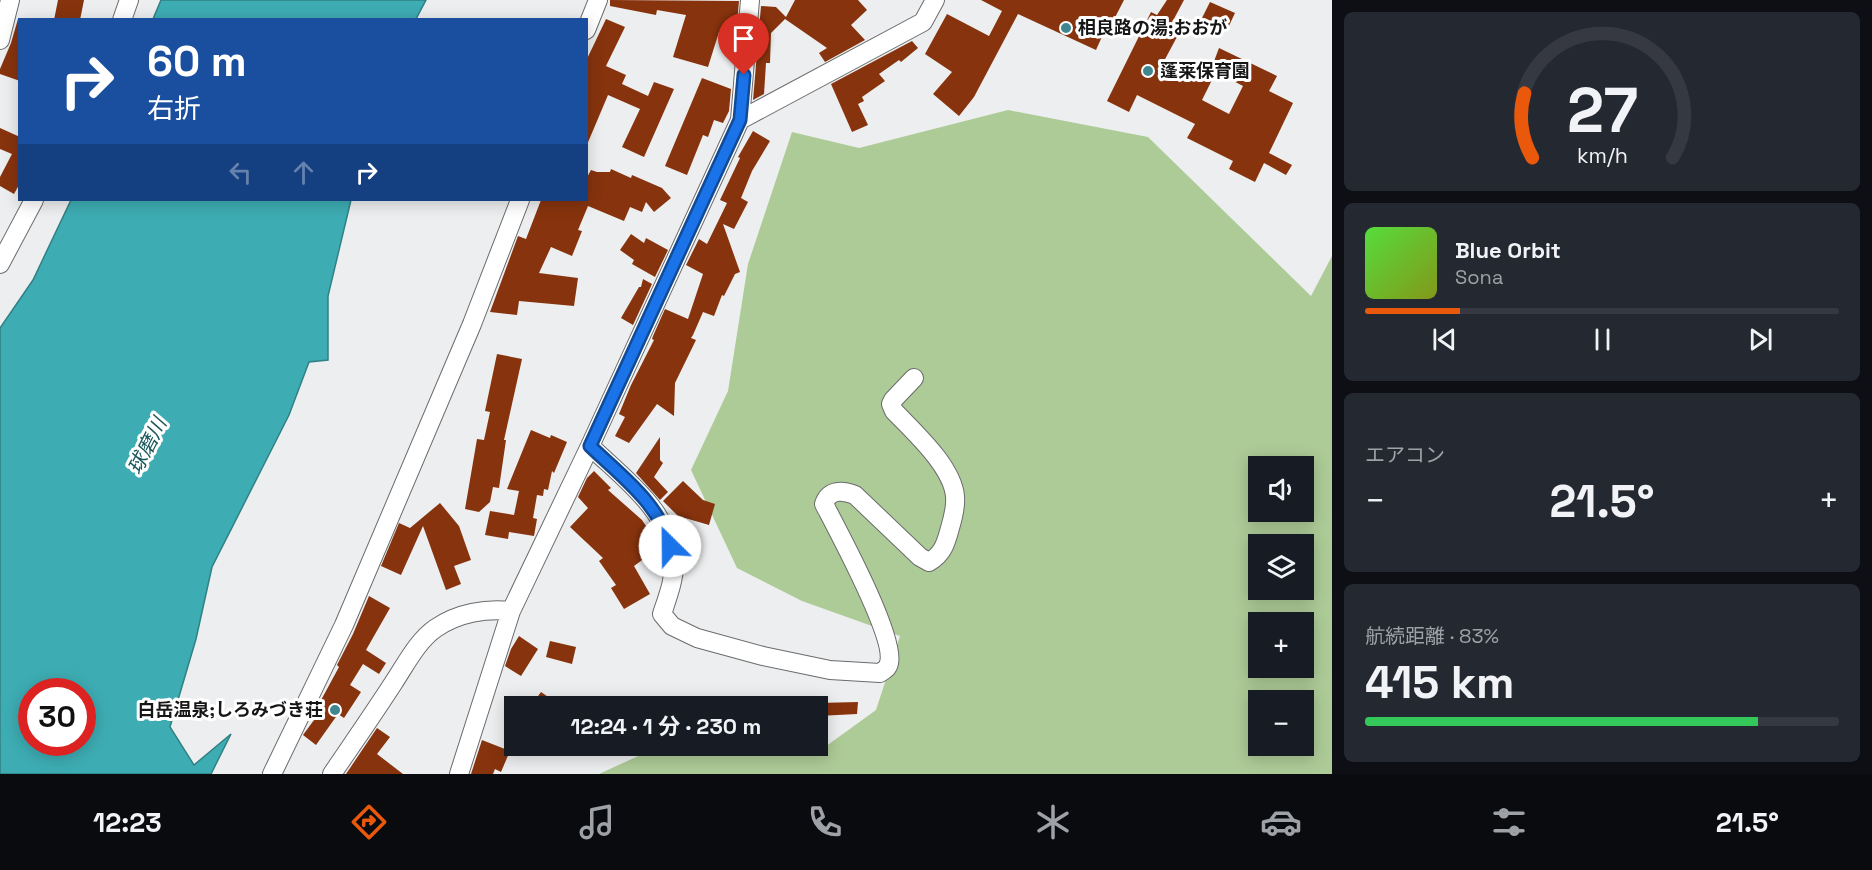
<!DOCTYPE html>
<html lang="ja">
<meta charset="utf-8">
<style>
:root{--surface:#171b24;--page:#242831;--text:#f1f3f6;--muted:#9ea1a6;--line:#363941;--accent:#ea580c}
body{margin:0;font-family:"Space Grotesk","Noto Sans JP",sans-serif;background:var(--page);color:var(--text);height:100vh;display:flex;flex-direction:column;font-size:22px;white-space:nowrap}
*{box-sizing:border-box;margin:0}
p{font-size:20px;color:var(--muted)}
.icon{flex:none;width:33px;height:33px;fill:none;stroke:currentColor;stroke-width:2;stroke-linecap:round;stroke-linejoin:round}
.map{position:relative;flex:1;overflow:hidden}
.sheet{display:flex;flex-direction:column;gap:12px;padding:12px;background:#0d0f14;width:540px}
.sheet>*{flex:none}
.top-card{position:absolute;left:18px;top:18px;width:570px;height:183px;border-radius:0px;box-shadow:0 3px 15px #0003;background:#1a4fa0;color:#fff;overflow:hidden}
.fabs{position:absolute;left:1248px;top:456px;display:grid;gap:12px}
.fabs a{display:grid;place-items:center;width:66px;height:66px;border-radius:0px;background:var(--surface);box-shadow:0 3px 15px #0003;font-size:30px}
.speed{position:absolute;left:18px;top:678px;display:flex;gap:12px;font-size:30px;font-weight:700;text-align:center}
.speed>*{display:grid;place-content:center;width:78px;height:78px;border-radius:50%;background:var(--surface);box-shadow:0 3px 15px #0003;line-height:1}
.speed .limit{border:9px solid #d22;background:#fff;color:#111}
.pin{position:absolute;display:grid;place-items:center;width:51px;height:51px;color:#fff;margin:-62px -26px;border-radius:50% 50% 50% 0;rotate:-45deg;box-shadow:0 0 6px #0007}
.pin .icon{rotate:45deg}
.me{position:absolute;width:66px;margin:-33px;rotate:337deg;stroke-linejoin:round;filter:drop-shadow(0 0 4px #0008)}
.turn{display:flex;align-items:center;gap:21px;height:126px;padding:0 30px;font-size:27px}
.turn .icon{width:78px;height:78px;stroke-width:2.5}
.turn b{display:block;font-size:42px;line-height:51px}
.lanes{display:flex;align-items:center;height:57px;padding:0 30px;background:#0003;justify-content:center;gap:30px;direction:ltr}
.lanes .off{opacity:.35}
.big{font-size:45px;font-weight:700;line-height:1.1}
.sheet .widget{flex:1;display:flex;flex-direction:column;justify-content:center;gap:9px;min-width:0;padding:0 21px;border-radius:9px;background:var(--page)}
.sheet .dial{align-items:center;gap:0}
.dial svg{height:156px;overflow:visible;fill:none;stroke:var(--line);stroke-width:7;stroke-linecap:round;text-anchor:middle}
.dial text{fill:var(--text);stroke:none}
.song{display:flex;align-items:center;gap:18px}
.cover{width:72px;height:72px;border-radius:9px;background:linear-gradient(135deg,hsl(110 70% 55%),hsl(70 70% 35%))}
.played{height:6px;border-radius:3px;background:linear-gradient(90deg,var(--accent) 20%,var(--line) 20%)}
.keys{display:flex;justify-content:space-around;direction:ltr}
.heat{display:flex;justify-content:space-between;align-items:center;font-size:33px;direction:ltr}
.charge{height:9px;border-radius:4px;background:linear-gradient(90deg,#34c759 83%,var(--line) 0)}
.trip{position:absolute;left:504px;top:696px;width:324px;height:60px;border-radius:0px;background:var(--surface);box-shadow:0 3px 15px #0003;font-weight:700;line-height:60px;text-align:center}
.menu{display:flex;height:96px;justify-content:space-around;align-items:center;background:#090b0e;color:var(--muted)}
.menu .icon{width:42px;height:42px}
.menu .on{color:var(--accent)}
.menu b{font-size:27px;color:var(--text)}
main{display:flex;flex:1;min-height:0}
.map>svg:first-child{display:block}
.green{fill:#adcb97;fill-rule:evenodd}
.water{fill:#3dadb3;stroke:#318084;stroke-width:1.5;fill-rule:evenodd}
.building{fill:#87330d;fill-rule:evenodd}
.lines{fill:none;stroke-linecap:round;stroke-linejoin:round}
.minor-casing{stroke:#6a6b6c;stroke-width:20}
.minor{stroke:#fff;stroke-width:18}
.route-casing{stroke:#114b97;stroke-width:15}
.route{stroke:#1a73e8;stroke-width:10}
.poi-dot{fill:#3f868e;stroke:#fff;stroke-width:2}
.labels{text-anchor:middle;stroke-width:6;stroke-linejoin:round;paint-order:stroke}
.poi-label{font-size:18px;font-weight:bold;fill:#161616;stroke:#fff;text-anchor:start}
.water-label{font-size:20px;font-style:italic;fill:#175659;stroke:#fff}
</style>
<main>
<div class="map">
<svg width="1332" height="774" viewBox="0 0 1332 774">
<rect width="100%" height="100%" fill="#edeeef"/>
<!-- green -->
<path class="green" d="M 1008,110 L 1148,137 L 1311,296 L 1332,256 L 1332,774 L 599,774 L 660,746 L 763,746 L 818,752 L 876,710 L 900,636 L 802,601 L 737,568 L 691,470 L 728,391 L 748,264 L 792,132 L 859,148 ZM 1258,466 L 1304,466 L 1304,512 L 1258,512 ZM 1258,544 L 1304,544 L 1304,590 L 1258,590 ZM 1258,622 L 1304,622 L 1304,668 L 1258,668 ZM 1258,700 L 1304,700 L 1304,746 L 1258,746 Z"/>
<!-- water -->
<path class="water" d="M 161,0 L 426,0 L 416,19 L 153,19 Z
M 71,200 L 351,200 L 328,296 L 328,360 L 309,362 L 289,415 L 212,567 L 196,639 L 170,727 L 194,765 L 231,734 L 211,774 L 0,774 L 0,328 L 33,280 ZM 32,692 L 82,692 L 82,742 L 32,742 Z"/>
<!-- building -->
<path class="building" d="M 58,0 L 84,0 L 80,20 L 54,20 Z
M 610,0 L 739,1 L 736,34 L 719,32 L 708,67 L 673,57 L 686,15 L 657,10 L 656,15 L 610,6 Z
M 795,0 L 858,0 L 867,10 L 851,25 L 865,40 L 825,62 L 819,53 L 827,48 L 785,19 L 771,33 L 770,63 L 766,63 L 764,94 L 753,100 L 761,6 L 776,7 L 786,17 Z
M 981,0 L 1124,0 L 1108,31 L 1105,30 L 1096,50 L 1018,14 L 974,97 L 959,116 L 933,94 L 952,72 L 925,54 L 947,14 L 989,36 L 1002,11 Z
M 1167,0 L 1184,0 L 1168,30 L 1178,35 L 1163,63 L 1186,74 L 1189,68 L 1198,72 L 1204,60 L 1213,64 L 1219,48 L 1277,76 L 1269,91 L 1293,103 L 1269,153 L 1292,165 L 1286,175 L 1264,163 L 1255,182 L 1229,169 L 1233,161 L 1187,138 L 1195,124 L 1137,95 L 1129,112 L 1107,101 L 1151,12 L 1157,15 ZM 1216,72 L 1243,86 L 1229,114 L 1202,100 Z
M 1210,2 L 1235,13 L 1227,30 L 1202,18 Z
M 18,19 L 20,19 L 20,81 L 0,74 L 0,69 L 11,43 Z
M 606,19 L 625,27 L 606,66 L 626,75 L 622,84 L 648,96 L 654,82 L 674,89 L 644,157 L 622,147 L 640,109 L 608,95 L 586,147 L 586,61 Z
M 912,41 L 918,48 L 901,62 L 899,60 L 879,74 L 885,81 L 862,97 L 864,101 L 858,104 L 868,125 L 852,132 L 831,84 Z
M 702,78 L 731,89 L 729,111 L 723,123 L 714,120 L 708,137 L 703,135 L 687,175 L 665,166 Z
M 0,128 L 20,137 L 20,183 L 14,194 L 0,186 L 0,177 L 12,154 L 0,149 Z
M 753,131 L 770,141 L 752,171 L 741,198 L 748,202 L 734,229 L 723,224 L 740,272 L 735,274 L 724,296 L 722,295 L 714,316 L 703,312 L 693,335 L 691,338 L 696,340 L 675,383 L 674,416 L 657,404 L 629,443 L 615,436 L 625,417 L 619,414 L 631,385 L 654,340 L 652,339 L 653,336 L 665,309 L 688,319 L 703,274 L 686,265 L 699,239 L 707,244 L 727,203 L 720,200 L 740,158 L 738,157 Z
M 611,169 L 631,178 L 632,175 L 662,188 L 671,198 L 654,212 L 646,202 L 642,212 L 630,207 L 624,221 L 588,206 L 578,230 L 582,231 L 572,256 L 551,247 L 539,273 L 578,278 L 574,306 L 519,301 L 517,315 L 490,312 L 518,236 L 526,239 L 541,200 L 586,200 L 586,179 L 591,170 L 597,172 L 610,172 Z
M 631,234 L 644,243 L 646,238 L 668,250 L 655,277 L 632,264 L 634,260 L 620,250 Z
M 643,279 L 652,284 L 633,325 L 621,318 L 639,287 L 641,287 Z
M 497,354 L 522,359 L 504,440 L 506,440 L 499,488 L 493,487 L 490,502 L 479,512 L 465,509 L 477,439 L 484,440 L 490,412 L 485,411 Z
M 531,430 L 550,438 L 551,435 L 567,442 L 554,473 L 552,471 L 548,490 L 544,489 L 543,496 L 537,495 L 533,518 L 537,519 L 534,536 L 509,532 L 508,539 L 485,535 L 490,511 L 514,515 L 519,491 L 507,489 Z
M 660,437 L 660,460 L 663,463 L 654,477 L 668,492 L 660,500 L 636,473 Z
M 594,471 L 611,488 L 608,490 L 642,520 L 660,547 L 634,566 L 650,594 L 624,609 L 611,588 L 616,585 L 599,561 L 603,558 L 570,527 L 588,508 L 578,497 L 587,478 Z
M 683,481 L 703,500 L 715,504 L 709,525 L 678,516 L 663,501 Z
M 440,503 L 459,526 L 471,560 L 454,566 L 461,584 L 446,590 L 423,526 L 401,575 L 381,566 L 399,523 L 410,528 Z
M 369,596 L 390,608 L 366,650 L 386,663 L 379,674 L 363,664 L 350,685 L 361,692 L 344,718 L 338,714 L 316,745 L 303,735 L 325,705 L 320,702 L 339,667 L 337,665 L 353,634 Z
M 519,636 L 538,649 L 521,676 L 505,666 L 511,649 Z
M 550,641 L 576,647 L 572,664 L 546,657 Z
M 541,692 L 561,706 L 531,706 Z
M 858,702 L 857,714 L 818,716 L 818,703 Z
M 377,728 L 390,737 L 377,754 L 403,774 L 346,774 Z
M 482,740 L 510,751 L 501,772 L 495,769 L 493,774 L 471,774 Z"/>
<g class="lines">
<defs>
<path id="minor" d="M 122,20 L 129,0
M 586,30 L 598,0
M 0,40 L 10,0
M 740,120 L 923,22 L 935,0
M 0,264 L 34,200
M 590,446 C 622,477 670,511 674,560 C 675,578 668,596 662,614 L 672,626 L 697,638 L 763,656 L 830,670 L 880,673 C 885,670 888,668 889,663 C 896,638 838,531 824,504 C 829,489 843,490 855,495 L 920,557 L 929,562 C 943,554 946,543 950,528 C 953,518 956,507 955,496 C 952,466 914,432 894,411 L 891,404 L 893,400 L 914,378
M 272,774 L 344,625 L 472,324 L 520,200
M 332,774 C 353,743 374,713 394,682 C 406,664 418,640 436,628 C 458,613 486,608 511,611
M 459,774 L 511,611 L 590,446 L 740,120 L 750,0"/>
</defs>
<!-- minor casing -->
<use href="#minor" class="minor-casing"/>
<!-- minor -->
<use href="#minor" class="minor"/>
</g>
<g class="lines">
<defs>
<path id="route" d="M 670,546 C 660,504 620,475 590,446 L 740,120 L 744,75"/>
</defs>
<!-- route casing -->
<use href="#route" class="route-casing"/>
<!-- route -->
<use href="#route" class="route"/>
</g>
<!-- markers -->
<g class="poi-dot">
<circle cx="1066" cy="28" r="6"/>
<circle cx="1148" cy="71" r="6"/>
<circle cx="335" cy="710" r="6"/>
</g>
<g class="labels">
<!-- poi labels -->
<g class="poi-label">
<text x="1078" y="34">相良路の湯;おおが</text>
<text x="1160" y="77">蓬莱保育園</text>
<text x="323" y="716" text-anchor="end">白岳温泉;しろみづき荘</text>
</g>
<!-- water labels -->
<g class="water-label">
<text transform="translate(147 446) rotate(-63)" y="7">球磨川</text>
</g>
</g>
</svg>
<div class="fabs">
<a><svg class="icon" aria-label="sound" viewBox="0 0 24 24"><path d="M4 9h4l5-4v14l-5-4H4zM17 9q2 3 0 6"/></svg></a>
<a><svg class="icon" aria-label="layers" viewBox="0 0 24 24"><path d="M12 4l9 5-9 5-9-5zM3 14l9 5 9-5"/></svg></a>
<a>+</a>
<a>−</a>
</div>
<div class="speed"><div class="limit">30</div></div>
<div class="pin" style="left:744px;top:75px;background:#d93025"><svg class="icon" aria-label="arrive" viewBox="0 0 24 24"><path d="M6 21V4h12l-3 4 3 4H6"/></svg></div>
<svg class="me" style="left:670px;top:546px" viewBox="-20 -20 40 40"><circle r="19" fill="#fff"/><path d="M0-13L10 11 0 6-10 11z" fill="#1a73e8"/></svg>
<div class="trip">12:24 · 1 分 · 230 m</div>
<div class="top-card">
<div class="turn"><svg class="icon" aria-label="right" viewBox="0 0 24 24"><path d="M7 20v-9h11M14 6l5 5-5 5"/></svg><div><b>60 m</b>右折</div></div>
<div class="lanes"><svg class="icon off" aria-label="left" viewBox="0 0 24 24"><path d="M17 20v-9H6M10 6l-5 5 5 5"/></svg><svg class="icon off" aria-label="ahead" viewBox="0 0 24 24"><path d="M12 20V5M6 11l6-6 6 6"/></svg><svg class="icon" aria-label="right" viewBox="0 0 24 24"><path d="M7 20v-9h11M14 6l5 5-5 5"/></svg></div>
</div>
</div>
<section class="sheet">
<div class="widget dial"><svg viewBox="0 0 100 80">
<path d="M14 69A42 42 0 1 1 86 69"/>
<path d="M14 69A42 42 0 0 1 10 36" stroke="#ea580c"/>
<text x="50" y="56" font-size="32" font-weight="700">27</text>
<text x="50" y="72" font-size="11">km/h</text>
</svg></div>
<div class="widget">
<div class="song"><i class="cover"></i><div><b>Blue Orbit</b><p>Sona</p></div></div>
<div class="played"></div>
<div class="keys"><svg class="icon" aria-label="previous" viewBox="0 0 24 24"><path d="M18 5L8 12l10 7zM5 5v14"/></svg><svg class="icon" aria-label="pause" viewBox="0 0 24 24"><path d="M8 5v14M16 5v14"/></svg><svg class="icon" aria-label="next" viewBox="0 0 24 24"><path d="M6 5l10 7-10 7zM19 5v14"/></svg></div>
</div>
<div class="widget"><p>エアコン</p>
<div class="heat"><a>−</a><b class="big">21.5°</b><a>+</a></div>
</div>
<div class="widget"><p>航続距離 · 83%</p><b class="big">415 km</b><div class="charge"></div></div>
</section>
</main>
<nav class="menu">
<b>12:23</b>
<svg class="icon on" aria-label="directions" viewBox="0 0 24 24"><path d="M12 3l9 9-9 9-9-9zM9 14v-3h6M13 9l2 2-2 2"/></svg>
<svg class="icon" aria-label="music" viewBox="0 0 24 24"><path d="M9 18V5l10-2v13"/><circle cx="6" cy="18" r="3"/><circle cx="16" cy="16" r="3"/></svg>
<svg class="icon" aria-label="phone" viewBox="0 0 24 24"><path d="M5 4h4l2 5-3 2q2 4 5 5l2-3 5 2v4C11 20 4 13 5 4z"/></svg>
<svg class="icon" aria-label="climate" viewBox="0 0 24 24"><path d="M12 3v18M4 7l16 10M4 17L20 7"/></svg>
<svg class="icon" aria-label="car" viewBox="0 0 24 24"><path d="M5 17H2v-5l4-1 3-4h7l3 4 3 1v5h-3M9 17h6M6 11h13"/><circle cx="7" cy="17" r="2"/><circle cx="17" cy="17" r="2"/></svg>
<svg class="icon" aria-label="filters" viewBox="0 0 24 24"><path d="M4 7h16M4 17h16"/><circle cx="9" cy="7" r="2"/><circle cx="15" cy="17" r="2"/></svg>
<b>21.5°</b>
</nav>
